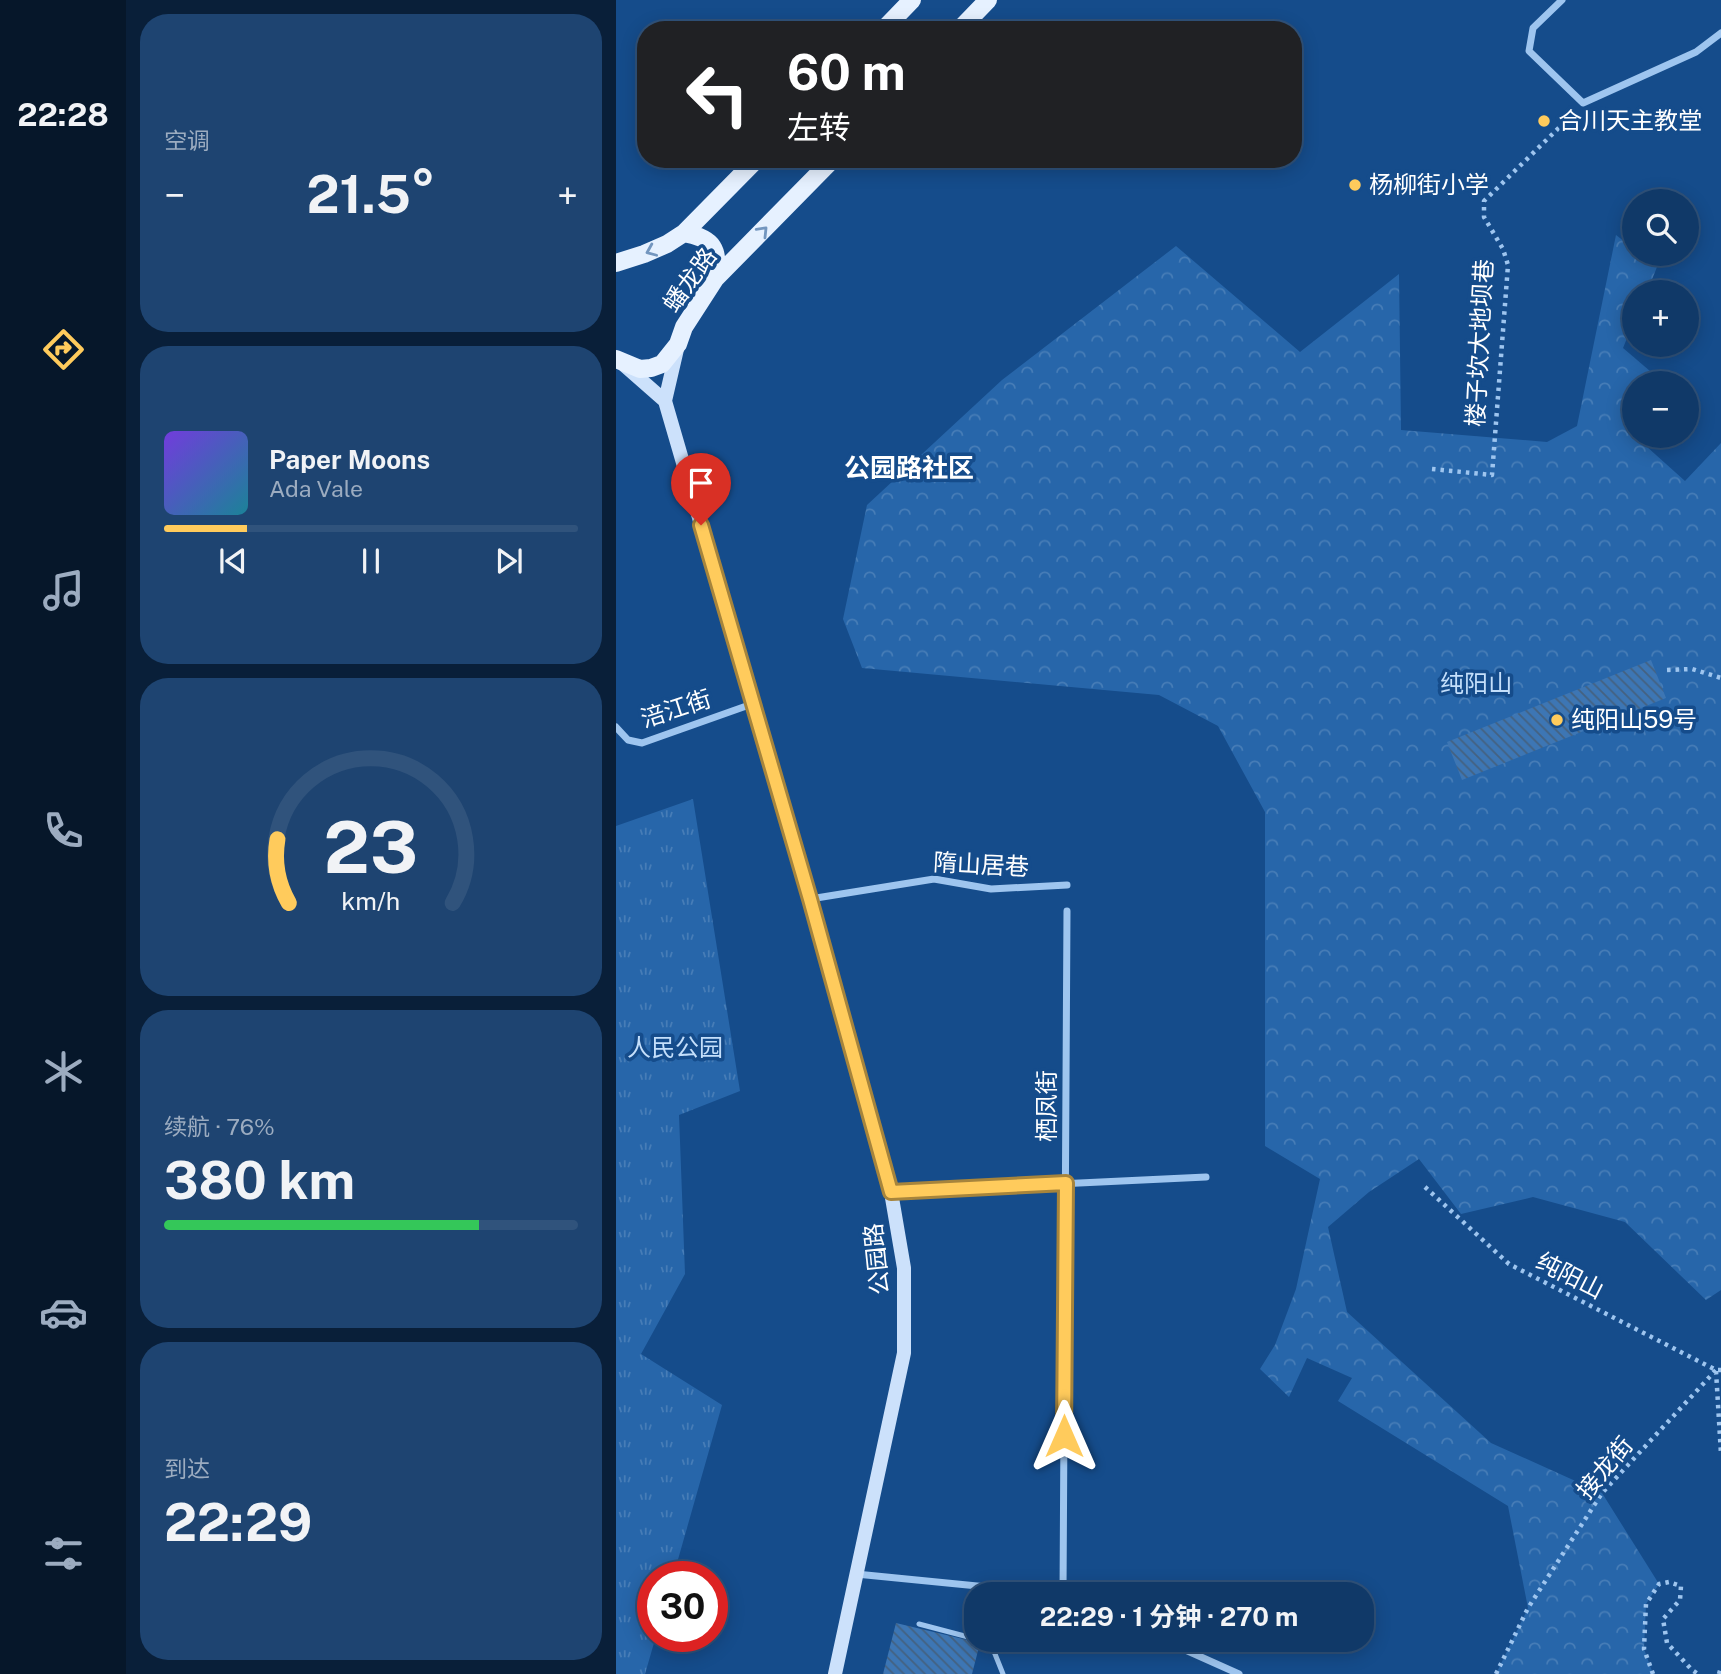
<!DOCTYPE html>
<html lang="zh">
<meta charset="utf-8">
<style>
:root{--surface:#103968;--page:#1e4471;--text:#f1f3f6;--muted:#9cacc0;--line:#30537c;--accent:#ffcb5c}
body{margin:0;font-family:"Public Sans","Noto Sans SC",sans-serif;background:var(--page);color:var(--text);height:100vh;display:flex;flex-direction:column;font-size:26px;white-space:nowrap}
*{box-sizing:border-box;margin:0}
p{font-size:23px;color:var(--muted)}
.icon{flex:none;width:38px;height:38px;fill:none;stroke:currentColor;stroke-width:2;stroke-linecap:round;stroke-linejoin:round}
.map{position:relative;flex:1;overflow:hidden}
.drawer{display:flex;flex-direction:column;gap:14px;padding:14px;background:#091f39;width:490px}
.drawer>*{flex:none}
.hud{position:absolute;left:21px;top:21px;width:665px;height:147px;border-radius:28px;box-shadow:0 4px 18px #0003,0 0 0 2px var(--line);background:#202124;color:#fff;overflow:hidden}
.fabs{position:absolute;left:1006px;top:189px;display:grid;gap:14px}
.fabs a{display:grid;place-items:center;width:77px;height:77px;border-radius:50%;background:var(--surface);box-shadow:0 4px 18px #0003,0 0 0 2px var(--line);font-size:35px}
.speed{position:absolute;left:21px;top:1561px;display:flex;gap:14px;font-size:35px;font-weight:700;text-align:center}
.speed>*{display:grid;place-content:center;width:91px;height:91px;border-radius:50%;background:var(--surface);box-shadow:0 4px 18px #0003,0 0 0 2px var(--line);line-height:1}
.speed .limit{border:10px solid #d22;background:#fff;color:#111}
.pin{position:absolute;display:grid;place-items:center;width:60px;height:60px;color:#fff;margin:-72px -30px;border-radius:50% 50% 50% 0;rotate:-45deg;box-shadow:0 0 7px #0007}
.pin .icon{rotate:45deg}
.me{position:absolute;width:77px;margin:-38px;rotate:0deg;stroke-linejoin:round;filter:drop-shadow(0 0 5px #0008)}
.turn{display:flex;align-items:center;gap:24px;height:147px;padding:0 35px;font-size:32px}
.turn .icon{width:91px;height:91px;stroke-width:2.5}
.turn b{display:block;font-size:49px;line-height:60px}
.big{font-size:52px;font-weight:700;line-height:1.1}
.drawer .tile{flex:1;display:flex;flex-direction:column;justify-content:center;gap:10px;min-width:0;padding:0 24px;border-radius:28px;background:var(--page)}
.drawer .dial{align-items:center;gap:0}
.dial svg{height:182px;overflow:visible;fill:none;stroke:var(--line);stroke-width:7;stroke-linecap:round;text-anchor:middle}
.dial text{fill:var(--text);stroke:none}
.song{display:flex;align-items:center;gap:21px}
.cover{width:84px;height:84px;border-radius:10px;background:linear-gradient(135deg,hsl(260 70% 55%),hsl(190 70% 35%))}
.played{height:7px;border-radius:4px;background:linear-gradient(90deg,var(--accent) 20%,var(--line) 20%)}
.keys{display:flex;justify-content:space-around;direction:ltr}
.heat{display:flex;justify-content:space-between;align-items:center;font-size:38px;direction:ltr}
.charge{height:10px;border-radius:5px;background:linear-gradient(90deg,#34c759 76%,var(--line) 0)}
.trip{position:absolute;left:348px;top:1582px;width:410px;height:70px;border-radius:28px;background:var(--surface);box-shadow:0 4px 18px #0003,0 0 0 2px var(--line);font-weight:700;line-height:70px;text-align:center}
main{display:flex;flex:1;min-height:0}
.tabs{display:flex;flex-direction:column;width:126px;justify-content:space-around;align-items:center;background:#06172a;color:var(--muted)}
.tabs .icon{width:49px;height:49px}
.tabs .active{color:var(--accent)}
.tabs b{font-size:32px;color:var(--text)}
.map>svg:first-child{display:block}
.forest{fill:url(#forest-crowns)}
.park{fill:url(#park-tufts)}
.building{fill:url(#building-back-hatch)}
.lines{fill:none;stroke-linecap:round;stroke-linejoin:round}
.path{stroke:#9ec5ef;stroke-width:4.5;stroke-dasharray:3.5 5;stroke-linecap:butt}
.service{stroke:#9ec5ef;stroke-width:5}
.minor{stroke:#9ec5ef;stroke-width:7}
.secondary{stroke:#cce1fb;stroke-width:14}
.primary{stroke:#e6f1ff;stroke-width:18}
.oneway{stroke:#7396bf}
.route-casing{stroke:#a6843c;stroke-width:18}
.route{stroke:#ffcb5c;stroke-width:12}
.poi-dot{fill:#ffcb5c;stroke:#154c8b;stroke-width:2.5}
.labels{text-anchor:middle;stroke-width:7;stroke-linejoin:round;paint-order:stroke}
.poi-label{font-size:24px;fill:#fff;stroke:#154c8b;text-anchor:start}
.street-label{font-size:24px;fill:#fff;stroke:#154c8b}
.park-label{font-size:24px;fill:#c4dffb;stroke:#154c8b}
.neighbourhood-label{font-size:26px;font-weight:bold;fill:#fff;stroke:#154c8b}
</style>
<main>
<nav class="tabs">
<b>22:28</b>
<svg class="icon active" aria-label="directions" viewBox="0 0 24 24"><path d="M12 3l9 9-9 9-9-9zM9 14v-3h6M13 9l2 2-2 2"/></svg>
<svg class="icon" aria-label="music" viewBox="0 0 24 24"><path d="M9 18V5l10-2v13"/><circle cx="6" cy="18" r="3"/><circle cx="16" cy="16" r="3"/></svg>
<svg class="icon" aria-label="phone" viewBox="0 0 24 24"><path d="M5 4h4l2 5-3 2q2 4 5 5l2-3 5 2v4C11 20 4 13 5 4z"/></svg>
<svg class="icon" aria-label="climate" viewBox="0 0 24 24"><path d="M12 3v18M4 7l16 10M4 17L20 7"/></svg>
<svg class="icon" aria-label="car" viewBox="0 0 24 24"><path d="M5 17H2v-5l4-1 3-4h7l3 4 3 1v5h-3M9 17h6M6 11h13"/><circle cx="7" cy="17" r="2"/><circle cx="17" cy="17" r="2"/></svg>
<svg class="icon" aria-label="filters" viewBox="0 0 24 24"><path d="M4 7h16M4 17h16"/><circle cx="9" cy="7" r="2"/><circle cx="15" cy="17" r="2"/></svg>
</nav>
<section class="drawer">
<div class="tile"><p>空调</p>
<div class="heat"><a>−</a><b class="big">21.5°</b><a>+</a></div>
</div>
<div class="tile">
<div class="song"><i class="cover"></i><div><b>Paper Moons</b><p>Ada Vale</p></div></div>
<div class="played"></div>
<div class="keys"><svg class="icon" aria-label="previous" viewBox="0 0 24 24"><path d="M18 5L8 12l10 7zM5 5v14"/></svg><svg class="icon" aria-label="pause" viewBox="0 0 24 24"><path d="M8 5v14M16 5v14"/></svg><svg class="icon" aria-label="next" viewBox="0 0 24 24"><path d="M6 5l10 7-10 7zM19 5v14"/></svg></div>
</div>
<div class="tile dial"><svg viewBox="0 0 100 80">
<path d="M14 69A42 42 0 1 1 86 69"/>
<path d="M14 69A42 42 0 0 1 9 41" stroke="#ffcb5c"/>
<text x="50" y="56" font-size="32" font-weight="700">23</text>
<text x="50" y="72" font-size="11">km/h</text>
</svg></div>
<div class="tile"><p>续航 · 76%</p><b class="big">380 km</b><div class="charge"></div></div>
<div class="tile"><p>到达</p><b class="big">22:29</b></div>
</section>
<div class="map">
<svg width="1105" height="1674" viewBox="0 0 1105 1674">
<defs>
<pattern id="forest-crowns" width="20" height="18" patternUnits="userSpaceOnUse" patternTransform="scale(1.75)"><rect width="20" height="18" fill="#2766aa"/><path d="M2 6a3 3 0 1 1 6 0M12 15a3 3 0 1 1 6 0" fill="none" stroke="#477db7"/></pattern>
<pattern id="park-tufts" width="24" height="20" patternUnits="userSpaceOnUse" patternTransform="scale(1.75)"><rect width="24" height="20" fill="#2766aa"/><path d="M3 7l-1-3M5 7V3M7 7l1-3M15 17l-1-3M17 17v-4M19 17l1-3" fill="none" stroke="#477db7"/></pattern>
<pattern id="building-back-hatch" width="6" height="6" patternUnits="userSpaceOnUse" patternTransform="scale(1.75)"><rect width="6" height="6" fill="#3d76b4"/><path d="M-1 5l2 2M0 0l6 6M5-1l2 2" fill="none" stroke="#446180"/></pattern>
</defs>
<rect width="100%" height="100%" fill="#154c8b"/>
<!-- forest -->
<path class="forest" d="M 1000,235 L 1018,249 L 1018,254 L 1024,254 L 1041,267 L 1031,292 L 1018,292 L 1018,321 L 1007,348 L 1048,383 L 1018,383 L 1018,436 L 1036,436 L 1030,446 L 1069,481 L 1105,443 L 1105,1290 L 1090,1300 L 1009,1222 L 917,1197 L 845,1214 L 803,1159 L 753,1192 L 712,1227 L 731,1312 L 875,1443 L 986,1493 L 1043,1584 L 1030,1604 L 1028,1649 L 1037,1674 L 880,1674 L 912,1608 L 892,1506 L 722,1401 L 736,1378 L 691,1358 L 673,1397 L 644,1369 L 659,1345 L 680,1289 L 704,1179 L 649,1146 L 649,812 L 602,726 L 543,695 L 246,668 L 227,619 L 251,505 L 386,380 L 560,246 L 684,352 L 783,274 L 785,430 L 931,442 L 961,426 Z"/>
<!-- park -->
<path class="park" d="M 77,799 L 124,1091 L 63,1115 L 69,1274 L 25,1354 L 106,1405 L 57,1577 L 37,1577 L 37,1636 L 40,1636 L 29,1674 L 0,1674 L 0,826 Z"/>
<!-- building -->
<path class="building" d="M 1035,660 L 1050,698 L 846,780 L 831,742 Z
M 280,1623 L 364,1643 L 356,1674 L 267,1674 Z"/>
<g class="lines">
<!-- path -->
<path class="path" d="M 816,469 L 876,475 L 892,265 L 887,249 L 868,217 L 868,201 L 957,114
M 1051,670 L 1076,669 L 1105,678
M 809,1187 L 893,1264 L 1100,1370 L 1105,1370
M 1100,1371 L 1105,1454
M 880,1674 L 912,1608 L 986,1493 L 1100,1370
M 1037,1674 L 1028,1649 L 1030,1604 L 1043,1584 L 1053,1582 L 1065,1586 L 1064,1600 L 1047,1619 L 1051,1643 L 1076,1670 L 1082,1674
M 1103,1674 L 1105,1667"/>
<!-- service -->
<path class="service" d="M 303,1624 L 360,1639
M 364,1640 L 377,1649 L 387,1674"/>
<!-- minor -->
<path class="minor" d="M 946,0 L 917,28 L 913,51 L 967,103 L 1080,52 L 1105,33
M 0,727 L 12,740 L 26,743 L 136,704
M 194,899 L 318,879 L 375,889 L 451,885
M 275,1192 L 590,1177
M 240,1574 L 443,1594
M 447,1594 L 451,911
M 547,1640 L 623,1674"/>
<!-- secondary -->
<path class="secondary" d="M 62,345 L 49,401 L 194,899 L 275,1192 L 288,1268 L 288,1353 L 219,1674
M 8,365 L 49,401"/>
<!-- primary -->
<path class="primary" d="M 267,30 L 296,0
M 343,30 L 372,0
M 68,233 C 98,238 104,250 99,279
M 0,263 L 28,254 L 51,244 L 68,233 L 141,159
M 0,359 L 24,369 L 35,368 L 46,364 L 62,344 L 68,327 L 99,279 L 217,159"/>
</g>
<!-- one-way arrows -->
<defs><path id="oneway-chevron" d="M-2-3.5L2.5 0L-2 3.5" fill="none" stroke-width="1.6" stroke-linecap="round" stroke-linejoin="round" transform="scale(1.75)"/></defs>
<g class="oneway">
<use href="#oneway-chevron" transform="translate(147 231) rotate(-46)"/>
<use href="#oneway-chevron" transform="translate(35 251) rotate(157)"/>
</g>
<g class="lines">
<defs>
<path id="route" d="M 85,525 L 194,899 L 275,1192 L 450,1183 L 448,1436"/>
</defs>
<!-- route casing -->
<use href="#route" class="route-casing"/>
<!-- route -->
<use href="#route" class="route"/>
</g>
<!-- markers -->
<g class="poi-dot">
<circle cx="928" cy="121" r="7"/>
<circle cx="739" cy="185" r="7"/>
<circle cx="941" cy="720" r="7"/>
</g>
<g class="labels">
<!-- poi labels -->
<g class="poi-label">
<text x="942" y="129">合川天主教堂</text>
<text x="753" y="193">杨柳街小学</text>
<text x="955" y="728">纯阳山59号</text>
</g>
<!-- street labels -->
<g class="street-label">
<text transform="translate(74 280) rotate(-54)" y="8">蟠龙路</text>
<text transform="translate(864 343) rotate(-87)" y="8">楼子坎大地坝巷</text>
<text transform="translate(60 709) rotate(-18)" y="8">涪江街</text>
<text transform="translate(365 865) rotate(3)" y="8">隋山居巷</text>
<text transform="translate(431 1106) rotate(-90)" y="8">栖凤街</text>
<text transform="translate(261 1259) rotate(-96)" y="8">公园路</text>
<text transform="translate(954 1276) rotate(27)" y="8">纯阳山</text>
<text transform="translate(989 1468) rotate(-50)" y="8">接龙街</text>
</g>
<!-- park labels -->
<g class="park-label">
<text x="860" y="692">纯阳山</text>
<text x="59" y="1056">人民公园</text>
</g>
<!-- neighbourhood labels -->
<g class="neighbourhood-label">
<text x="293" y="477">公园路社区</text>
</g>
</g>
</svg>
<div class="fabs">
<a><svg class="icon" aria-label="search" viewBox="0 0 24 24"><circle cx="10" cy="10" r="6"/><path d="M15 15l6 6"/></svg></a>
<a>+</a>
<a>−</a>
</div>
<div class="speed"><div class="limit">30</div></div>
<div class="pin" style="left:85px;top:525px;background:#d93025"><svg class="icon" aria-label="arrive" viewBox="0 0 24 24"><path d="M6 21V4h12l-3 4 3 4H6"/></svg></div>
<svg class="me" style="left:448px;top:1436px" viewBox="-20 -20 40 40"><path d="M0-17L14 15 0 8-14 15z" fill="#ffcb5c" stroke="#fff" stroke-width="4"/></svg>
<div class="trip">22:29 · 1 分钟 · 270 m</div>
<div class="hud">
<div class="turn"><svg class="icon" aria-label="left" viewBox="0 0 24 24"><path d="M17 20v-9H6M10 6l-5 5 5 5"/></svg><div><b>60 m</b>左转</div></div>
</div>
</div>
</main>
